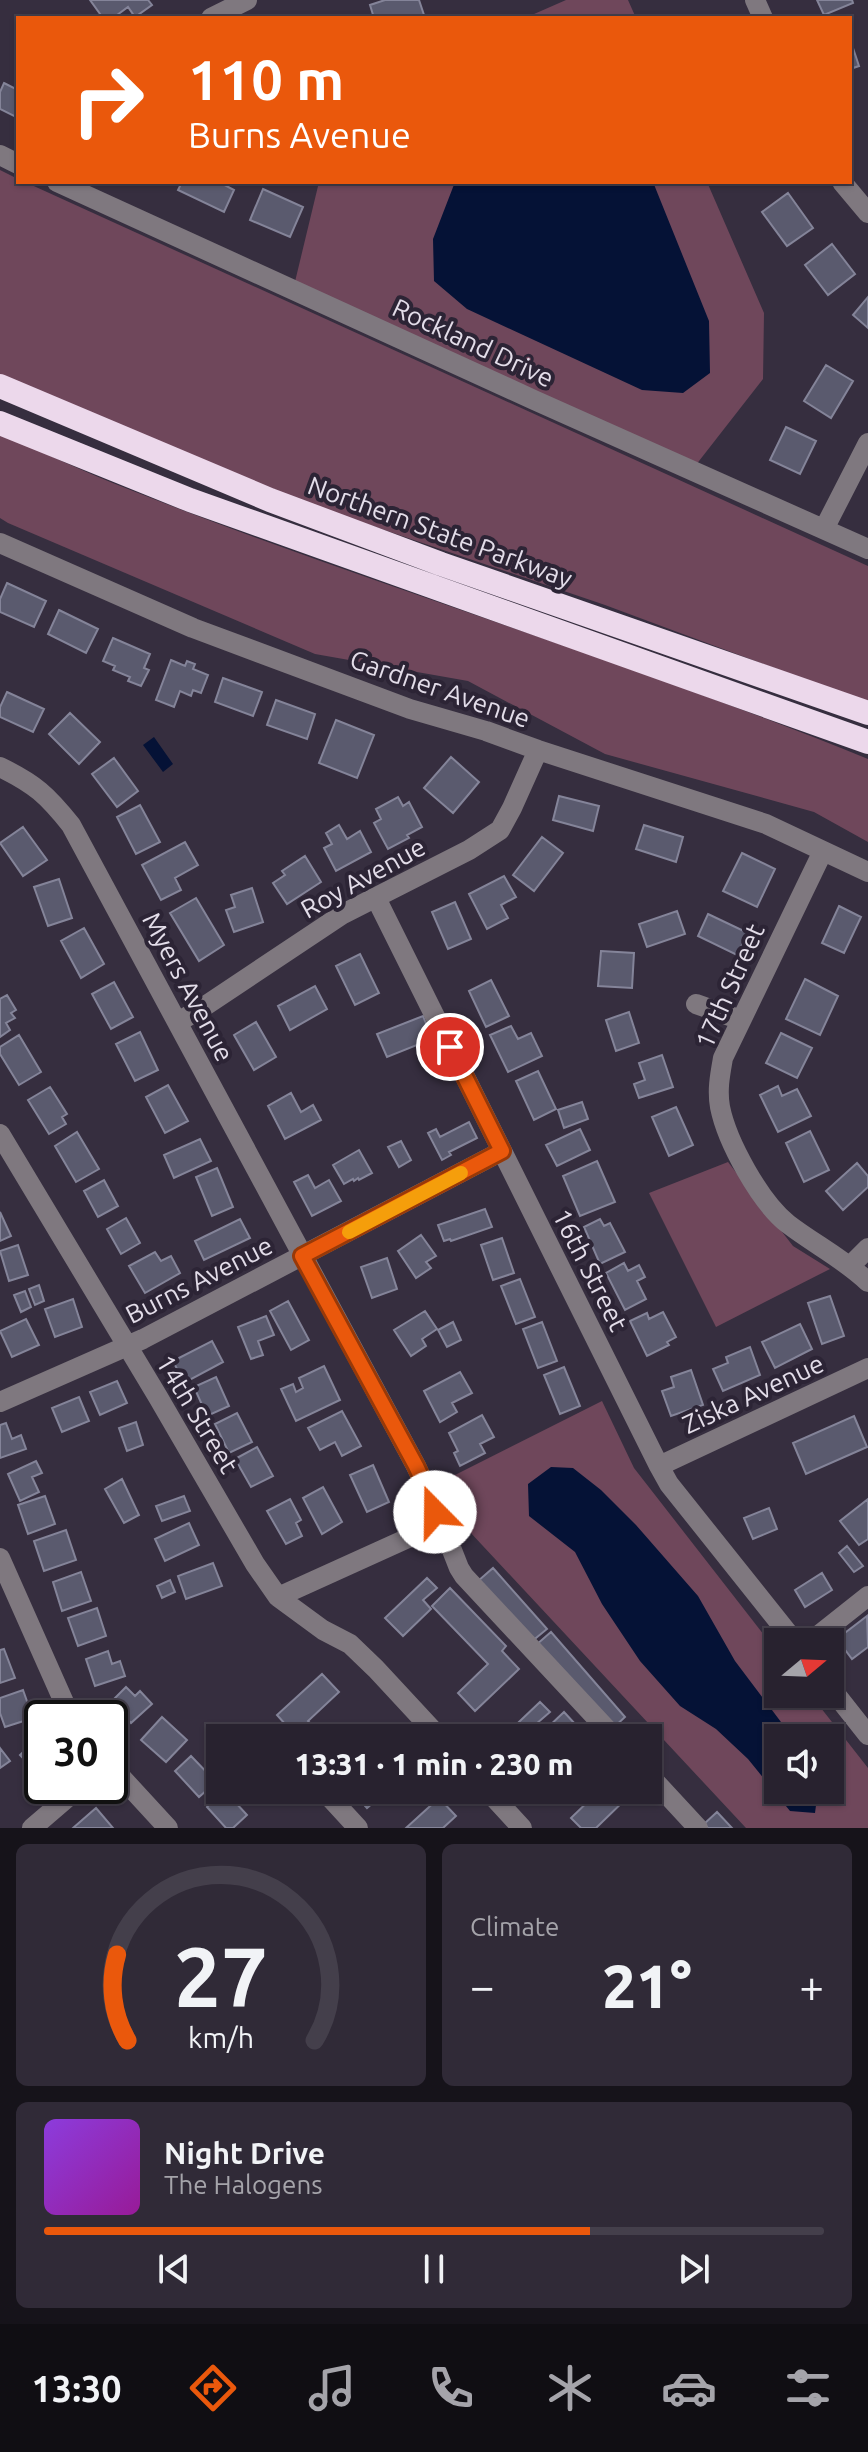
<!DOCTYPE html>
<meta charset="utf-8">
<style>
:root{--surface:#28222f;--page:#302a37;--text:#f1f3f6;--muted:#a5a4aa;--line:#443f4b;--accent:#ea580c}
body{margin:0;font-family:Ubuntu,sans-serif;background:var(--page);color:var(--text);height:100vh;display:flex;flex-direction:column;font-size:30px;white-space:nowrap}
*{box-sizing:border-box;margin:0}
p{font-size:26px;color:var(--muted)}
.icon{flex:none;width:44px;height:44px;fill:none;stroke:currentColor;stroke-width:2;stroke-linecap:round;stroke-linejoin:round}
.map{position:relative;height:1828px;overflow:hidden}
.details{display:flex;flex-direction:column;gap:16px;padding:16px;background:#16131a;flex:1}
.details>*{flex:none}
.hud{position:absolute;left:16px;top:16px;width:836px;height:168px;border-radius:0px;box-shadow:0 2px 6px #0004,0 0 0 2px var(--line);background:#ea580c;color:#fff;overflow:hidden}
.needle{width:52px;rotate:71deg}
.buttons{position:absolute;left:764px;top:1628px;display:grid;gap:16px}
.buttons a{display:grid;place-items:center;width:80px;height:80px;border-radius:0px;background:var(--surface);box-shadow:0 2px 6px #0004,0 0 0 2px var(--line);font-size:40px}
.speed{position:absolute;left:24px;top:1700px;display:flex;gap:16px;font-size:40px;font-weight:700;text-align:center}
.speed>*{display:grid;place-content:center;width:104px;height:104px;border-radius:50%;background:var(--surface);box-shadow:0 2px 6px #0004,0 0 0 2px var(--line);line-height:1}
.speed .limit{border:4px solid #111;border-radius:12px;background:#fff;color:#111}
.pin{position:absolute;display:grid;place-items:center;width:68px;height:68px;color:#fff;margin:-34px;border:4px solid #fff;border-radius:50%;box-shadow:0 2px 8px #0007}
.me{position:absolute;width:88px;margin:-44px;rotate:338deg;stroke-linejoin:round;filter:drop-shadow(0 0 6px #0008)}
.turn{display:flex;align-items:center;gap:28px;height:168px;padding:0 40px;font-size:36px}
.turn .icon{width:104px;height:104px;stroke-width:2.5}
.turn b{display:block;font-size:56px;line-height:68px}
.big{font-size:60px;font-weight:800;line-height:1.1}
.details .tile{flex:1;display:flex;flex-direction:column;justify-content:center;gap:12px;min-width:0;padding:0 28px;border-radius:12px;background:var(--page)}
.details .dial{align-items:center;gap:0}
.dial svg{height:208px;overflow:visible;fill:none;stroke:var(--line);stroke-width:7;stroke-linecap:round;text-anchor:middle}
.dial text{fill:var(--text);stroke:none}
.song{display:flex;align-items:center;gap:24px}
.cover{width:96px;height:96px;border-radius:12px;background:linear-gradient(135deg,hsl(270 70% 55%),hsl(300 70% 35%))}
.played{height:8px;border-radius:4px;background:linear-gradient(90deg,var(--accent) 70%,var(--line) 70%)}
.keys{display:flex;justify-content:space-around;direction:ltr}
.heat{display:flex;justify-content:space-between;align-items:center;font-size:44px;direction:ltr}
.details .tiles{flex:1;display:grid;gap:16px;grid-template-columns:1fr 1fr}
.tile:last-child{grid-column:span 2}
.trip{position:absolute;left:206px;top:1724px;width:456px;height:80px;border-radius:0px;background:var(--surface);box-shadow:0 2px 6px #0004,0 0 0 2px var(--line);font-weight:800;line-height:80px;text-align:center}
.tab-bar{display:flex;height:128px;justify-content:space-around;align-items:center;background:#100e13;color:var(--muted)}
.tab-bar .icon{width:56px;height:56px}
.tab-bar .active{color:var(--accent)}
.tab-bar b{font-size:36px;color:var(--text)}
.map>svg:first-child{display:block}
.green{fill:#6f475b;fill-rule:evenodd}
.water{fill:#051236}
.building{fill:#5a5a6e;stroke:#848499;stroke-width:2}
.lines{fill:none;stroke-linecap:round;stroke-linejoin:round}
.minor{stroke:#7f787f;stroke-width:20}
.highway{stroke:#ecd8eb;stroke-width:24}
.route-casing{stroke:#983908;stroke-width:20}
.route{stroke:#ea580c;stroke-width:14}
.slow{stroke:#f59e0b;stroke-width:14}
.labels{text-anchor:middle;stroke-width:8;stroke-linejoin:round;paint-order:stroke}
.street-label{font-size:26px;fill:#e3dde9;stroke:#2c2435}
</style>
<div class="map">
<svg width="868" height="1828" viewBox="0 0 868 1828">
<rect width="100%" height="100%" fill="#362e3f"/>
<!-- green -->
<path class="green" d="M 566,0 L 628,0 L 636,18 L 525,18 Z
M 0,170 L 18,179 L 18,182 L 25,182 L 868,566 L 868,703 L 605,605 L 305,503 L 0,375 Z
M 319,182 L 707,182 L 764,313 L 763,379 L 692,470 L 293,290 Z
M 0,433 C 42,452 84,472 128,489 C 372,586 625,659 868,759 L 868,842 L 814,812 L 605,754 L 468,681 L 315,654 L 8,523 L 0,518 Z
M 728,1162 L 793,1246 L 830,1269 L 716,1327 L 649,1193 Z
M 602,1401 L 634,1468 L 778,1653 L 778,1694 L 810,1694 L 868,1768 L 868,1828 L 746,1828 L 469,1531 L 473,1509 L 453,1476 ZM 778,1738 L 830,1738 L 830,1790 L 778,1790 Z"/>
<!-- water -->
<path class="water" d="M 455,182 L 653,182 L 709,321 L 710,373 L 683,393 L 642,390 L 467,309 L 434,281 L 433,239 Z
M 154,737 L 173,764 L 163,772 L 143,745 Z
M 551,1467 L 573,1468 L 601,1490 L 636,1525 L 698,1596 L 735,1661 L 793,1738 L 778,1738 L 778,1790 L 818,1790 L 815,1813 L 790,1811 L 748,1759 L 716,1729 L 680,1706 L 640,1661 L 602,1604 L 575,1552 L 529,1516 L 528,1484 Z"/>
<!-- building -->
<path class="building" d="M 90,0 L 148,0 L 152,5 L 135,17 L 128,7 L 113,18 L 103,18 Z
M 385,0 L 419,0 L 425,18 L 374,18 L 370,5 Z
M 817,0 L 852,0 L 853,3 L 824,15 Z
M 850,39 L 859,66 L 850,69 Z
M 4,83 L 18,90 L 18,118 L 0,109 L 0,92 Z
M 182,182 L 219,182 L 234,190 L 224,212 L 178,190 Z
M 263,189 L 303,207 L 290,237 L 250,220 Z
M 788,193 L 813,228 L 787,246 L 762,212 Z
M 832,244 L 855,274 L 828,295 L 805,265 Z
M 868,297 L 868,328 L 853,315 Z
M 826,365 L 853,381 L 831,418 L 804,401 Z
M 786,427 L 816,441 L 800,474 L 770,460 Z
M 7,583 L 46,601 L 34,627 L 0,612 L 0,599 Z
M 59,610 L 98,629 L 86,653 L 48,634 Z
M 113,638 L 150,654 L 144,668 L 149,670 L 141,686 L 128,681 L 130,677 L 113,670 L 115,666 L 103,661 Z
M 171,660 L 185,666 L 187,661 L 195,664 L 193,669 L 208,675 L 201,693 L 193,690 L 191,696 L 180,691 L 174,707 L 156,700 Z
M 223,678 L 262,692 L 253,716 L 215,702 Z
M 7,692 L 44,709 L 33,732 L 0,717 L 0,707 Z
M 276,700 L 315,714 L 307,739 L 267,725 Z
M 70,713 L 100,742 L 79,764 L 49,734 Z
M 336,720 L 374,735 L 357,778 L 319,763 Z
M 451,757 L 479,782 L 453,813 L 424,788 Z
M 114,758 L 138,791 L 117,807 L 92,774 Z
M 559,796 L 599,806 L 593,831 L 553,820 Z
M 398,797 L 403,806 L 409,802 L 422,827 L 407,835 L 409,838 L 388,849 L 374,823 L 381,819 L 376,809 Z
M 140,805 L 160,842 L 136,854 L 117,817 Z
M 339,825 L 347,839 L 360,831 L 371,852 L 336,871 L 324,848 L 332,844 L 326,833 Z
M 644,825 L 683,837 L 676,862 L 636,849 Z
M 23,827 L 47,860 L 23,876 L 0,843 Z
M 542,837 L 563,853 L 534,891 L 513,875 Z
M 185,842 L 198,865 L 175,878 L 181,890 L 161,900 L 142,865 Z
M 742,853 L 775,869 L 757,907 L 723,891 Z
M 305,856 L 321,882 L 287,904 L 273,883 L 285,875 L 282,871 Z
M 504,876 L 516,897 L 501,905 L 508,918 L 487,929 L 469,894 Z
M 59,879 L 72,918 L 48,926 L 34,887 Z
M 252,888 L 263,922 L 234,932 L 226,910 L 235,907 L 231,895 Z
M 196,898 L 224,945 L 199,961 L 170,913 Z
M 455,902 L 471,939 L 448,949 L 432,912 Z
M 839,906 L 861,917 L 844,953 L 822,943 Z
M 677,911 L 685,934 L 647,947 L 639,924 Z
M 708,914 L 748,933 L 737,955 L 698,936 Z
M 84,928 L 104,964 L 81,978 L 61,941 Z
M 601,951 L 634,953 L 632,988 L 598,986 Z
M 360,954 L 379,993 L 355,1005 L 336,966 Z
M 805,979 L 838,996 L 820,1035 L 786,1019 Z
M 491,980 L 509,1016 L 486,1027 L 469,991 Z
M 114,982 L 133,1017 L 111,1029 L 92,994 Z
M 315,986 L 327,1009 L 290,1030 L 278,1006 Z
M 7,995 L 16,1010 L 11,1013 L 15,1018 L 6,1023 L 10,1030 L 0,1037 L 0,999 Z
M 629,1012 L 639,1043 L 616,1051 L 606,1020 Z
M 423,1016 L 432,1039 L 387,1057 L 377,1034 Z
M 256,1022 L 276,1057 L 254,1070 L 234,1035 Z
M 511,1026 L 518,1039 L 531,1033 L 542,1056 L 508,1072 L 490,1035 Z
M 140,1032 L 158,1070 L 135,1081 L 116,1044 Z
M 781,1033 L 812,1048 L 797,1078 L 766,1063 Z
M 19,1035 L 41,1072 L 19,1085 L 0,1054 L 0,1047 Z
M 662,1055 L 673,1087 L 639,1098 L 634,1084 L 645,1080 L 639,1063 Z
M 538,1071 L 556,1109 L 534,1120 L 516,1081 Z
M 168,1085 L 188,1121 L 165,1133 L 146,1097 Z
M 778,1086 L 782,1096 L 797,1089 L 811,1116 L 778,1132 L 760,1095 Z
M 50,1087 L 67,1114 L 62,1117 L 66,1124 L 49,1134 L 28,1100 Z
M 291,1093 L 301,1112 L 313,1105 L 321,1120 L 285,1139 L 268,1106 Z
M 582,1102 L 588,1119 L 564,1128 L 558,1110 Z
M 676,1107 L 693,1145 L 669,1156 L 652,1117 Z
M 469,1122 L 477,1138 L 449,1152 L 451,1155 L 442,1160 L 428,1133 L 436,1129 L 440,1137 Z
M 580,1129 L 590,1150 L 557,1166 L 546,1145 Z
M 810,1131 L 829,1170 L 804,1182 L 786,1143 Z
M 77,1132 L 99,1169 L 76,1182 L 55,1146 Z
M 200,1139 L 211,1161 L 174,1178 L 164,1155 Z
M 401,1141 L 411,1160 L 399,1167 L 388,1147 Z
M 359,1150 L 372,1173 L 359,1180 L 358,1178 L 354,1181 L 353,1179 L 344,1184 L 333,1165 Z
M 597,1161 L 615,1202 L 580,1216 L 563,1176 Z
M 857,1163 L 868,1176 L 868,1187 L 843,1210 L 826,1191 Z
M 217,1168 L 233,1207 L 212,1216 L 196,1177 Z
M 308,1175 L 315,1188 L 329,1180 L 341,1201 L 312,1216 L 294,1182 Z
M 104,1180 L 118,1206 L 98,1217 L 84,1191 Z
M 485,1209 L 492,1227 L 451,1241 L 450,1239 L 444,1241 L 438,1225 Z
M 0,1212 L 11,1236 L 0,1241 Z
M 126,1218 L 140,1243 L 121,1254 L 107,1229 Z
M 240,1219 L 250,1238 L 204,1260 L 195,1241 Z
M 600,1219 L 604,1226 L 610,1223 L 625,1252 L 600,1264 L 584,1227 Z
M 421,1235 L 436,1256 L 426,1262 L 431,1268 L 416,1278 L 398,1251 Z
M 502,1238 L 514,1273 L 493,1280 L 481,1245 Z
M 18,1245 L 28,1275 L 9,1281 L 0,1251 Z
M 155,1252 L 161,1261 L 171,1256 L 180,1273 L 145,1293 L 129,1266 Z
M 387,1258 L 397,1289 L 372,1298 L 361,1267 Z
M 624,1263 L 628,1271 L 639,1265 L 645,1277 L 637,1281 L 646,1299 L 625,1310 L 606,1273 Z
M 520,1279 L 535,1317 L 516,1324 L 501,1286 Z
M 39,1285 L 44,1301 L 35,1305 L 29,1289 Z
M 25,1291 L 31,1307 L 21,1312 L 14,1295 Z
M 830,1296 L 844,1336 L 822,1344 L 808,1303 Z
M 73,1299 L 82,1327 L 55,1337 L 45,1309 Z
M 288,1301 L 309,1340 L 291,1350 L 270,1311 Z
M 425,1311 L 437,1329 L 422,1339 L 426,1346 L 411,1356 L 394,1330 Z
M 663,1312 L 676,1337 L 667,1342 L 669,1345 L 647,1356 L 630,1321 L 647,1313 L 649,1319 Z
M 266,1316 L 274,1335 L 258,1341 L 263,1355 L 251,1359 L 238,1327 Z
M 26,1319 L 39,1345 L 12,1357 L 0,1331 Z
M 453,1322 L 461,1340 L 447,1347 L 438,1330 Z
M 542,1322 L 557,1361 L 538,1368 L 523,1329 Z
M 800,1324 L 812,1349 L 775,1368 L 762,1342 Z
M 212,1341 L 223,1362 L 184,1383 L 173,1361 Z
M 750,1347 L 760,1375 L 723,1391 L 713,1369 L 728,1363 L 726,1357 Z
M 324,1366 L 340,1400 L 296,1421 L 281,1389 L 293,1384 L 296,1392 L 303,1388 L 299,1378 Z
M 564,1367 L 580,1406 L 560,1414 L 544,1375 Z
M 691,1370 L 703,1405 L 671,1416 L 662,1391 L 674,1387 L 671,1377 Z
M 460,1372 L 472,1393 L 452,1403 L 457,1412 L 440,1422 L 424,1391 Z
M 216,1377 L 229,1406 L 207,1416 L 194,1387 Z
M 117,1381 L 127,1403 L 100,1415 L 90,1392 Z
M 79,1397 L 89,1421 L 62,1432 L 52,1408 Z
M 342,1411 L 361,1446 L 342,1456 L 335,1442 L 320,1450 L 308,1428 Z
M 237,1413 L 252,1442 L 229,1453 L 215,1424 Z
M 482,1415 L 494,1437 L 480,1444 L 485,1453 L 460,1466 L 454,1453 L 458,1451 L 449,1433 Z
M 854,1416 L 867,1447 L 806,1474 L 793,1443 Z
M 136,1422 L 143,1445 L 127,1451 L 119,1428 Z
M 6,1423 L 12,1439 L 21,1435 L 26,1449 L 0,1458 L 0,1425 Z
M 257,1447 L 273,1476 L 251,1487 L 235,1459 Z
M 36,1461 L 42,1473 L 32,1477 L 39,1492 L 20,1501 L 8,1474 Z
M 373,1465 L 389,1502 L 367,1512 L 350,1475 Z
M 122,1479 L 139,1515 L 124,1523 L 105,1489 Z
M 323,1487 L 342,1522 L 322,1534 L 303,1498 Z
M 45,1496 L 55,1524 L 28,1534 L 18,1505 Z
M 184,1496 L 190,1511 L 162,1521 L 156,1506 Z
M 290,1499 L 301,1520 L 296,1523 L 302,1536 L 286,1544 L 267,1511 Z
M 868,1499 L 868,1539 L 859,1545 L 840,1521 Z
M 769,1508 L 777,1529 L 753,1539 L 744,1518 Z
M 189,1523 L 199,1545 L 165,1561 L 155,1539 Z
M 66,1530 L 76,1560 L 44,1571 L 34,1541 Z
M 847,1546 L 863,1566 L 854,1572 L 839,1553 Z
M 213,1563 L 222,1586 L 186,1599 L 178,1576 Z
M 493,1568 L 547,1629 L 531,1642 L 478,1581 Z
M 81,1572 L 91,1601 L 62,1611 L 53,1582 Z
M 822,1573 L 832,1590 L 805,1607 L 795,1590 Z
M 427,1578 L 437,1588 L 423,1600 L 431,1609 L 403,1636 L 385,1618 Z
M 170,1580 L 175,1592 L 162,1598 L 157,1586 Z
M 450,1588 L 506,1646 L 502,1651 L 519,1669 L 475,1711 L 458,1693 L 488,1664 L 432,1606 Z
M 97,1608 L 106,1636 L 78,1646 L 68,1618 Z
M 867,1616 L 868,1647 L 852,1659 L 837,1639 Z
M 551,1632 L 625,1717 L 612,1729 L 536,1645 Z
M 4,1649 L 15,1678 L 0,1683 L 0,1650 Z
M 108,1651 L 112,1664 L 120,1661 L 125,1676 L 95,1686 L 86,1659 Z
M 322,1674 L 339,1692 L 308,1721 L 324,1738 L 290,1738 L 294,1734 L 277,1715 Z
M 126,1687 L 135,1696 L 140,1691 L 152,1704 L 131,1723 L 111,1702 Z
M 23,1690 L 33,1718 L 5,1727 L 0,1713 L 0,1698 Z
M 540,1702 L 550,1712 L 536,1724 L 545,1733 L 539,1738 L 502,1738 Z
M 564,1712 L 588,1738 L 553,1738 L 545,1730 Z
M 162,1717 L 187,1740 L 166,1762 L 141,1740 Z
M 37,1739 L 42,1744 L 42,1778 L 20,1755 Z
M 0,1748 L 10,1761 L 0,1768 Z
M 191,1756 L 216,1782 L 199,1797 L 175,1771 Z
M 224,1790 L 247,1815 L 233,1828 L 226,1828 L 207,1807 Z
M 282,1790 L 305,1790 L 292,1801 Z
M 368,1790 L 388,1790 L 367,1808 L 358,1798 Z
M 600,1790 L 629,1790 L 632,1793 L 596,1828 L 581,1828 L 571,1818 Z
M 439,1798 L 456,1816 L 443,1828 L 406,1828 Z
M 96,1808 L 113,1828 L 73,1828 Z
M 717,1812 L 732,1828 L 708,1828 L 704,1824 Z"/>
<g class="lines">
<!-- minor -->
<path class="minor" d="M 755,0 L 763,18
M 211,18 L 247,0
M 0,155 L 18,164
M 57,182 L 534,400 L 868,549
M 842,182 L 868,213
M 824,529 L 868,443
M 0,543 L 193,628 L 410,709 L 486,731 L 538,750 L 766,824 L 868,872
M 0,767 C 35,784 47,795 71,825 L 416,1466 L 435,1507 L 429,1525 L 417,1534 L 278,1597
M 823,851 L 723,1058 C 720,1075 717,1090 720,1107 C 727,1142 760,1202 788,1224 C 814,1244 844,1259 868,1282
M 376,898 L 659,1466 L 669,1484 L 795,1642
M 696,1004 L 741,1020
M 178,1022 L 202,1008 L 343,914 L 469,850 L 500,830 L 512,808 L 538,750
M 0,1134 L 158,1397 L 255,1564 L 278,1597 L 323,1630 L 350,1644 L 376,1669 L 440,1738
M 850,1266 L 868,1248
M 0,1402 L 143,1339 L 502,1151
M 659,1466 L 868,1368
M 435,1507 L 459,1568 L 464,1576 L 615,1738
M 0,1558 L 71,1718
M 810,1642 L 868,1596
M 830,1687 L 868,1735
M 110,1765 L 168,1828
M 648,1774 L 698,1828
M 323,1790 L 358,1828
M 487,1790 L 522,1828
M 32,1828 L 81,1786"/>
<!-- highway -->
<path class="highway" d="M 0,386 L 270,500 L 441,564 L 868,713
M 0,423 L 190,500 L 868,742"/>
</g>
<g class="lines">
<defs>
<path id="route" d="M 435,1512 L 435,1507 L 416,1466 L 302,1256 L 502,1151 L 450,1047"/>
</defs>
<!-- route casing -->
<use href="#route" class="route-casing"/>
<!-- route -->
<use href="#route" class="route"/>
<!-- slow -->
<path class="slow" d="M 349,1232 L 461,1173"/>
</g>
<g class="labels">
<!-- street labels -->
<g class="street-label">
<text transform="translate(473 343) rotate(25)" y="9">Rockland Drive</text>
<text transform="translate(440 532) rotate(20)" y="9">Northern State Parkway</text>
<text transform="translate(440 689) rotate(19)" y="9">Gardner Avenue</text>
<text transform="translate(363 878) rotate(-29)" y="9">Roy Avenue</text>
<text transform="translate(730 986) rotate(-66)" y="9">17th Street</text>
<text transform="translate(188 987) rotate(62)" y="9">Myers Avenue</text>
<text transform="translate(590 1270) rotate(63)" y="9">16th Street</text>
<text transform="translate(199 1280) rotate(-27)" y="9">Burns Avenue</text>
<text transform="translate(753 1394) rotate(-25)" y="9">Ziska Avenue</text>
<text transform="translate(197 1414) rotate(59)" y="9">14th Street</text>
</g>
</g>
</svg>
<div class="buttons">
<a><svg class="needle" viewBox="-14 -14 28 28"><path d="M0-13l5 13h-10z" fill="#e53935"/><path d="M0 13l5-13h-10z" fill="#a5a4aa"/></svg></a>
<a><svg class="icon" aria-label="sound" viewBox="0 0 24 24"><path d="M4 9h4l5-4v14l-5-4H4zM17 9q2 3 0 6"/></svg></a>
</div>
<div class="speed"><div class="limit">30</div></div>
<div class="pin" style="left:450px;top:1047px;background:#d93025"><svg class="icon" aria-label="arrive" viewBox="0 0 24 24"><path d="M6 21V4h12l-3 4 3 4H6"/></svg></div>
<svg class="me" style="left:435px;top:1512px" viewBox="-20 -20 40 40"><circle r="19" fill="#fff"/><path d="M0-13L10 11 0 6-10 11z" fill="#ea580c"/></svg>
<div class="trip">13:31 · 1 min · 230 m</div>
<div class="hud">
<div class="turn"><svg class="icon" aria-label="right" viewBox="0 0 24 24"><path d="M7 20v-9h11M14 6l5 5-5 5"/></svg><div><b>110 m</b>Burns Avenue</div></div>
</div>
</div>
<section class="details">
<div class="tiles">
<div class="tile dial"><svg viewBox="0 0 100 80">
<path d="M14 69A42 42 0 1 1 86 69"/>
<path d="M14 69A42 42 0 0 1 10 36" stroke="#ea580c"/>
<text x="50" y="56" font-size="32" font-weight="700">27</text>
<text x="50" y="72" font-size="11">km/h</text>
</svg></div>
<div class="tile"><p>Climate</p>
<div class="heat"><a>−</a><b class="big">21°</b><a>+</a></div>
</div>
<div class="tile">
<div class="song"><i class="cover"></i><div><b>Night Drive</b><p>The Halogens</p></div></div>
<div class="played"></div>
<div class="keys"><svg class="icon" aria-label="previous" viewBox="0 0 24 24"><path d="M18 5L8 12l10 7zM5 5v14"/></svg><svg class="icon" aria-label="pause" viewBox="0 0 24 24"><path d="M8 5v14M16 5v14"/></svg><svg class="icon" aria-label="next" viewBox="0 0 24 24"><path d="M6 5l10 7-10 7zM19 5v14"/></svg></div>
</div>
</div>
</section>
<nav class="tab-bar">
<b>13:30</b>
<svg class="icon active" aria-label="directions" viewBox="0 0 24 24"><path d="M12 3l9 9-9 9-9-9zM9 14v-3h6M13 9l2 2-2 2"/></svg>
<svg class="icon" aria-label="music" viewBox="0 0 24 24"><path d="M9 18V5l10-2v13"/><circle cx="6" cy="18" r="3"/><circle cx="16" cy="16" r="3"/></svg>
<svg class="icon" aria-label="phone" viewBox="0 0 24 24"><path d="M5 4h4l2 5-3 2q2 4 5 5l2-3 5 2v4C11 20 4 13 5 4z"/></svg>
<svg class="icon" aria-label="climate" viewBox="0 0 24 24"><path d="M12 3v18M4 7l16 10M4 17L20 7"/></svg>
<svg class="icon" aria-label="car" viewBox="0 0 24 24"><path d="M5 17H2v-5l4-1 3-4h7l3 4 3 1v5h-3M9 17h6M6 11h13"/><circle cx="7" cy="17" r="2"/><circle cx="17" cy="17" r="2"/></svg>
<svg class="icon" aria-label="filters" viewBox="0 0 24 24"><path d="M4 7h16M4 17h16"/><circle cx="9" cy="7" r="2"/><circle cx="15" cy="17" r="2"/></svg>
</nav>
